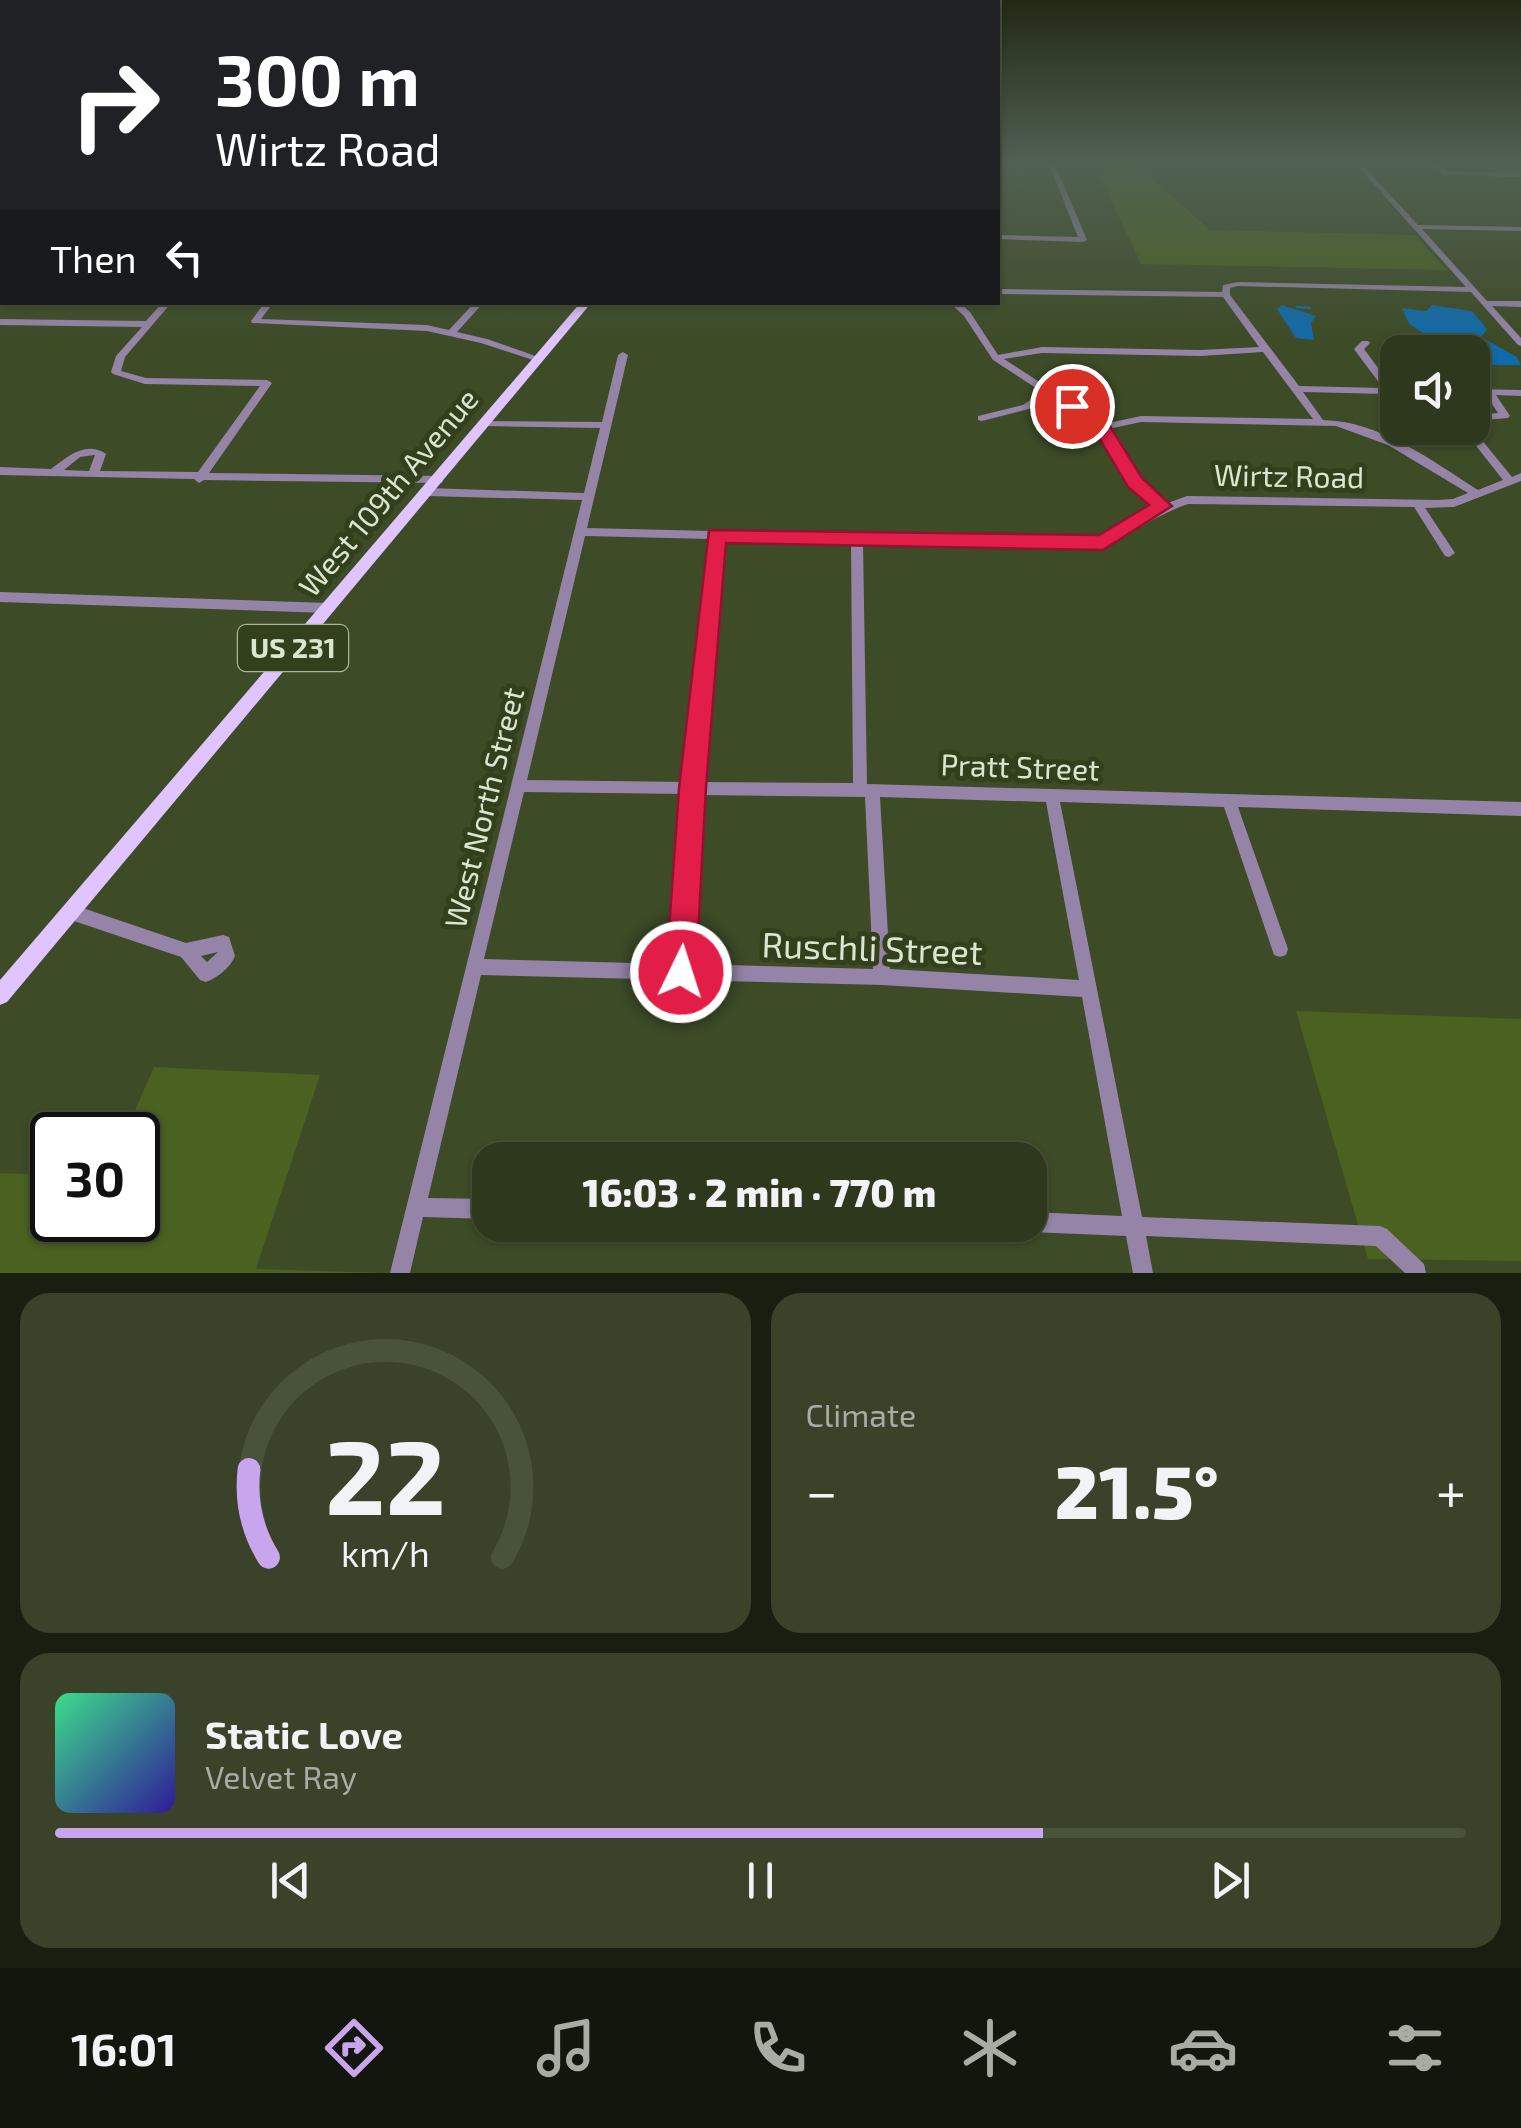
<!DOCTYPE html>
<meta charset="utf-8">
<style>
:root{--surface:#2e381d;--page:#3a432a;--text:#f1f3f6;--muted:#a7aca4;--line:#49523b;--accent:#c9a5ee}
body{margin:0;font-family:"Exo 2",sans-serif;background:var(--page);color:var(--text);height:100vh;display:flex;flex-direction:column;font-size:38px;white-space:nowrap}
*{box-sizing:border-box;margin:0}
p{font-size:32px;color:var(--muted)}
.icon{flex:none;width:55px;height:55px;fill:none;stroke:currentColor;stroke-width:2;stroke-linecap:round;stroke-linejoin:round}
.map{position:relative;height:1273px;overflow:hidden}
.details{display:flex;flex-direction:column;gap:20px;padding:20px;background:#191f10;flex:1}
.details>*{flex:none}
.banner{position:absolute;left:0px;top:0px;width:1000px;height:305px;box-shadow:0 2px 8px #0004,0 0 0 2px var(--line);background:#202124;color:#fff;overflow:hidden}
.controls{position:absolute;left:1380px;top:335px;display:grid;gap:20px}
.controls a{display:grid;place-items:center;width:110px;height:110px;border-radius:20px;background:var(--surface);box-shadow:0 2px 8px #0004,0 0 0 2px var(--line);font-size:50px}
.speed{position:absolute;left:30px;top:1112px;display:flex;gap:20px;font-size:50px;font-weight:700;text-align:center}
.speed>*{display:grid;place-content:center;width:130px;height:130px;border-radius:50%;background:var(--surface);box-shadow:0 2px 8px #0004,0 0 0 2px var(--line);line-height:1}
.speed .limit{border:5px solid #111;border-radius:15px;background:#fff;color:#111}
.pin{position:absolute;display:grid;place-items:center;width:85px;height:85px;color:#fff;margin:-42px;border:5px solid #fff;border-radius:50%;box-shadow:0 2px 10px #0007}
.me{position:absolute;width:110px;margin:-55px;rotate:4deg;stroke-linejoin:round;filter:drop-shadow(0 0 8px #0008)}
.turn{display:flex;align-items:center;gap:35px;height:210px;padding:0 50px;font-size:45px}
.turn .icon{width:130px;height:130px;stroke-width:2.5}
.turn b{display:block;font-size:70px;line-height:85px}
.then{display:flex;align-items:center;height:95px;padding:0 50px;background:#0003;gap:20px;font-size:38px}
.big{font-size:75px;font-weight:800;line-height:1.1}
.details .tile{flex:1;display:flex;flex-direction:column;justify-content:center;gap:15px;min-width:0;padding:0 35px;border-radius:30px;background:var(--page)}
.details .dial{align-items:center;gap:0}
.dial svg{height:260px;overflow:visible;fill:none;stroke:var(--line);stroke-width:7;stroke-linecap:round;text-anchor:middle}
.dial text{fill:var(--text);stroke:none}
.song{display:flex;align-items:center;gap:30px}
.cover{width:120px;height:120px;border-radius:15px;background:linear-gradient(135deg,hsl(150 70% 55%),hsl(250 70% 35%))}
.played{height:10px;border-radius:5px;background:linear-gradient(90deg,var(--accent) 70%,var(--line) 70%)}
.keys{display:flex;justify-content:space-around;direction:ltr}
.heat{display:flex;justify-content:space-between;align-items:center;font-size:55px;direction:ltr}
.details .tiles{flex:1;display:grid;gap:20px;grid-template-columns:1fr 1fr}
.tile:last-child{grid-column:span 2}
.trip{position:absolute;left:472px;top:1142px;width:575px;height:100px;border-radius:30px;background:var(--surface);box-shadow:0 2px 8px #0004,0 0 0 2px var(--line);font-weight:800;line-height:100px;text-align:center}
.tabs{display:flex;height:160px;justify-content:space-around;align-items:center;background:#12160c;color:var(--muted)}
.tabs .icon{width:70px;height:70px}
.tabs .selected{color:var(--accent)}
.tabs b{font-size:45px;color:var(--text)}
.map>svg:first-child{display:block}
.green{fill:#4a611f}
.water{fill:#116aa9}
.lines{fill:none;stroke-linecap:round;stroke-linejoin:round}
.stream{stroke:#116aa9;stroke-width:2.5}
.minor{fill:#9584a8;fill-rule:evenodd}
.major{fill:#e0c4ff;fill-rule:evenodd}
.route{fill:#e11d48;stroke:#92132f;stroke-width:2.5}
.labels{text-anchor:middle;stroke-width:10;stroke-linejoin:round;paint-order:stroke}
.shield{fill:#33401c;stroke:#a9b49a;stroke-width:2.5}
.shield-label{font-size:28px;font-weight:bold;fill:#dbe5d0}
.street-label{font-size:30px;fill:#dbe5d0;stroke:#33401c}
.near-street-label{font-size:35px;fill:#dbe5d0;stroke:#33401c}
</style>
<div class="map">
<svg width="1521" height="1273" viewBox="0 0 1521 1273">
<rect width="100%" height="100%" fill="#3d4b27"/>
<!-- green -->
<path class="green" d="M 1093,162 L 1134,162 L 1210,230 L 1415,235 L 1447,270 L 1141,264 Z
M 1296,1011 L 1521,1019 L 1521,1261 L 1368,1259 Z
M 154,1067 L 320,1075 L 256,1269 L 385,1273 L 0,1273 L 0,1173 L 52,1175 L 52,1220 L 138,1220 L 138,1135 L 124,1135 Z"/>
<!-- water -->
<path class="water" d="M 1282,305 L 1316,316 L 1311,323 L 1314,340 L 1296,338 L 1277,309 Z
M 1432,305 L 1472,311 L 1487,329 L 1481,337 L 1517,357 L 1521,365 L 1473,365 L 1472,352 L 1436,352 L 1434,340 L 1409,324 L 1402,308 L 1426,311 Z"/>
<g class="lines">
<!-- stream -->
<path class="stream" d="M 1297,307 L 1310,308"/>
<!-- minor -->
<path class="minor" d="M 1048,162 L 1054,162 L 1087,240 L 1083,242 L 998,239 L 998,235 L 1078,237 Z
M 1354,162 L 1360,162 L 1418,225 L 1521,227 L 1521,231 L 1422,229 L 1487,301 L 1521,301 L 1521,307 L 1492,306 L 1521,338 L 1521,346 L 1518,345 L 1471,292 L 1238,286 L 1230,288 L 1230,295 L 1299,386 L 1383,388 L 1354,349 L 1362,341 L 1368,341 L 1370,343 L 1364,349 L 1393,388 L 1398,388 L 1398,405 L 1395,404 L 1387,394 L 1303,392 L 1323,420 C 1380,421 1432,461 1478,490 L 1503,480 L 1462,428 L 1472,428 L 1512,477 L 1521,473 L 1521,481 L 1454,507 L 1425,508 L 1455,553 L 1449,557 L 1445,556 L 1414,507 L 1188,504 C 1152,516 1125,541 1087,548 L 863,543 L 867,784 L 1521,802 L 1521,816 L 1238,807 L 1288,949 L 1286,955 L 1280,957 L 1274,955 L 1272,949 L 1224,807 L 1060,802 L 1142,1217 L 1380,1226 L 1387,1229 L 1424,1264 L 1426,1273 L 1405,1273 L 1376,1246 L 1146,1236 L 1153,1273 L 1133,1273 L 1126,1236 L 1030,1232 L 1023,1229 L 1022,1225 L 1030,1225 L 1030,1212 L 1122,1216 L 1082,997 L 882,985 L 481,975 L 428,1198 L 490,1199 L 490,1219 L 423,1217 L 410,1273 L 390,1273 L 582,500 L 427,496 L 422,492 L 427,488 L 584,493 L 600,428 L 484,426 L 480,425 L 480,421 L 602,422 L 618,355 L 623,352 L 628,355 L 587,528 L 1087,540 C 1113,535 1134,521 1157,508 L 1131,486 L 1098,429 L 1048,396 L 1029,409 L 982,421 L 978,420 L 978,416 L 1023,405 L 1042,392 L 993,360 L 964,316 L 949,302 L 959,302 L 970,312 L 998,355 L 1042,347 L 1200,350 L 1259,347 L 1223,297 L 998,294 L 998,289 L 1222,292 L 1223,285 L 1238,282 L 1466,287 ZM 1263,352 L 1313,419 L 1141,416 L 1104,424 L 1004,359 L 1042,353 L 1200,356 ZM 1141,422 L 1336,426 L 1388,445 L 1468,493 L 1453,499 L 1438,500 L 1187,496 L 1165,504 L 1139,481 L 1108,429 ZM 585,536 L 711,539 L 687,782 L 527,780 ZM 722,539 L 851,542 L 853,783 L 701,782 ZM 524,792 L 685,794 L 673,964 L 484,959 ZM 700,795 L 865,797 L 873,969 L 690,964 ZM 880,797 L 1046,802 L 1079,980 L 890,969 Z
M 1430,162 L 1437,162 L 1446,171 L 1521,173 L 1521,177 L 1444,175 Z
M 0,238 L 2,238 L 2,242 L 0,242 Z
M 0,265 L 2,265 L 2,269 L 0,269 Z
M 163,302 L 172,302 L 125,357 L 121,371 L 146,378 L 267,380 L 272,383 L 209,473 L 438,476 L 443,480 L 442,483 L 204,480 L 199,483 L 194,479 L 0,475 L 0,467 L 51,469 C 67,457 86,440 106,454 L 100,471 L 198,472 L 260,386 L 145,384 L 113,374 L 111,372 L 116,356 L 142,327 L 0,325 L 0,319 L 146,321 ZM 94,455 L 95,455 L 89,471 L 64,470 L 80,457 Z
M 265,302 L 274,302 L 261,319 L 427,325 L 449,330 L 475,302 L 484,302 L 457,332 L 487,339 L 544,359 L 539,362 L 481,343 L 427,331 L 252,323 L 251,321 Z
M 1472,389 L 1521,390 L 1521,396 L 1496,395 L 1510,416 L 1508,418 L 1472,421 L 1472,415 L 1498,413 L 1486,395 L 1472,395 Z
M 0,592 L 328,603 L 334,608 L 328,613 L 0,602 Z
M 71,904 L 186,943 L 223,935 L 229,937 L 235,956 C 231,967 217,978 206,982 L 200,980 L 181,957 L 65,918 L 63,912 L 65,906 ZM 218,952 L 207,962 L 201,956 Z"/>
<!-- major -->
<path class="major" d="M 581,302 L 592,302 L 7,1002 L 0,1005 L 0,980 Z"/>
</g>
<!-- sky -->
<linearGradient id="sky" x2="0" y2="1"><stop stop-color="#222915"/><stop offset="0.48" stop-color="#516152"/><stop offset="1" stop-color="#516152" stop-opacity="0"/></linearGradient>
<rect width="1521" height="340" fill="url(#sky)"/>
<!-- route -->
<path class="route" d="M 1072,401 L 1108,423 L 1142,478 L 1172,506 L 1103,550 L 726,543 L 706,788 L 696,972 L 691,983 L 681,987 L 670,983 L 666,972 L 679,788 L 709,530 L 1099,535 L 1149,505 L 1128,487 L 1095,431 L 1066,410 L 1064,406 Z"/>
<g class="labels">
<!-- shield labels -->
<rect class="shield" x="238" y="625" width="110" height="46" rx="8"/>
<g class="shield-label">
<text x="293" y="658">US 231</text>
</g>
<!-- street labels -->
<g class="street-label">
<text transform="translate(1289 477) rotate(1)" y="10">Wirtz Road</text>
<text transform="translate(389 493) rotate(-50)" y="10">West 109th Avenue</text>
<text transform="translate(1020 768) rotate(2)" y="10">Pratt Street</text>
<text transform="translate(485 808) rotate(-76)" y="10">West North Street</text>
</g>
<!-- near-street labels -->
<g class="near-street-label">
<text transform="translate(872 949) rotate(2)" y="12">Ruschli Street</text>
</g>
</g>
</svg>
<div class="controls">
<a><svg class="icon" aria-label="sound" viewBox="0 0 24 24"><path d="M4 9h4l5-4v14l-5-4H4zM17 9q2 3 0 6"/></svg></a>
</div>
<div class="speed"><div class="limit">30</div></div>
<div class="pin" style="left:1072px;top:406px;background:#d93025"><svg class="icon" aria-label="arrive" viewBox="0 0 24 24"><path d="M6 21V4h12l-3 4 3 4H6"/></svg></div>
<svg class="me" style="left:681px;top:972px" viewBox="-20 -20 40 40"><circle r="17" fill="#e11d48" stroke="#fff" stroke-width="3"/><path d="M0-11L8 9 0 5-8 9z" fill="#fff"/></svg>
<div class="trip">16:03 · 2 min · 770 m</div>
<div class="banner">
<div class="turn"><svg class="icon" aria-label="right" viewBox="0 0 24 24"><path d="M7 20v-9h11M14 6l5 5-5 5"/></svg><div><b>300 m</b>Wirtz Road</div></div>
<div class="then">Then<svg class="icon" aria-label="left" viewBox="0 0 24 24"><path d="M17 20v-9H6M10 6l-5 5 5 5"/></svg></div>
</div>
</div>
<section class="details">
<div class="tiles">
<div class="tile dial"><svg viewBox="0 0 100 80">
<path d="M14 69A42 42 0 1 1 86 69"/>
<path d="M14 69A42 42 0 0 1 8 42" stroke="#c9a5ee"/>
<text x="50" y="56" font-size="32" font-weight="700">22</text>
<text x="50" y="72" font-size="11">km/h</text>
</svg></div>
<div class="tile"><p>Climate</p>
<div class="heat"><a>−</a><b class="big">21.5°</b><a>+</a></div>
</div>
<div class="tile">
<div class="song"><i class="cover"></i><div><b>Static Love</b><p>Velvet Ray</p></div></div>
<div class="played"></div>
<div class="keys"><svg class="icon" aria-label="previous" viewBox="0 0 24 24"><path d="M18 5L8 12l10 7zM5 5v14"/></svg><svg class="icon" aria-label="pause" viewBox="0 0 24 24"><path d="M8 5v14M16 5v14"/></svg><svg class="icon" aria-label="next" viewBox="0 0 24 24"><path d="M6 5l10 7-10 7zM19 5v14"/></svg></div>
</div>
</div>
</section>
<nav class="tabs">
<b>16:01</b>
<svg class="icon selected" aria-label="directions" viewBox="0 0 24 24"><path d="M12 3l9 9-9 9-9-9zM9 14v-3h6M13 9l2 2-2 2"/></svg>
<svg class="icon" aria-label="music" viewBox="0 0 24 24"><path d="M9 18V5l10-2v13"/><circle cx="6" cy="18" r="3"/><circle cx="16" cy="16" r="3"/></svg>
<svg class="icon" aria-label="phone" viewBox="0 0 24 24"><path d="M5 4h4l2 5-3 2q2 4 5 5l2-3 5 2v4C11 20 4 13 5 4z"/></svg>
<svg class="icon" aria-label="climate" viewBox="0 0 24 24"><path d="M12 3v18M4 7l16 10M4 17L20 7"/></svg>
<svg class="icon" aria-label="car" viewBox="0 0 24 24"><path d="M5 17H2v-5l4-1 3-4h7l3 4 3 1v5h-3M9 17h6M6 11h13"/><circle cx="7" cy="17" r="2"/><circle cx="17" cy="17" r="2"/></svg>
<svg class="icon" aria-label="filters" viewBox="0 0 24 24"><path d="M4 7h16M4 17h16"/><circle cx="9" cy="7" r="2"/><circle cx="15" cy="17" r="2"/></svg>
</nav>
